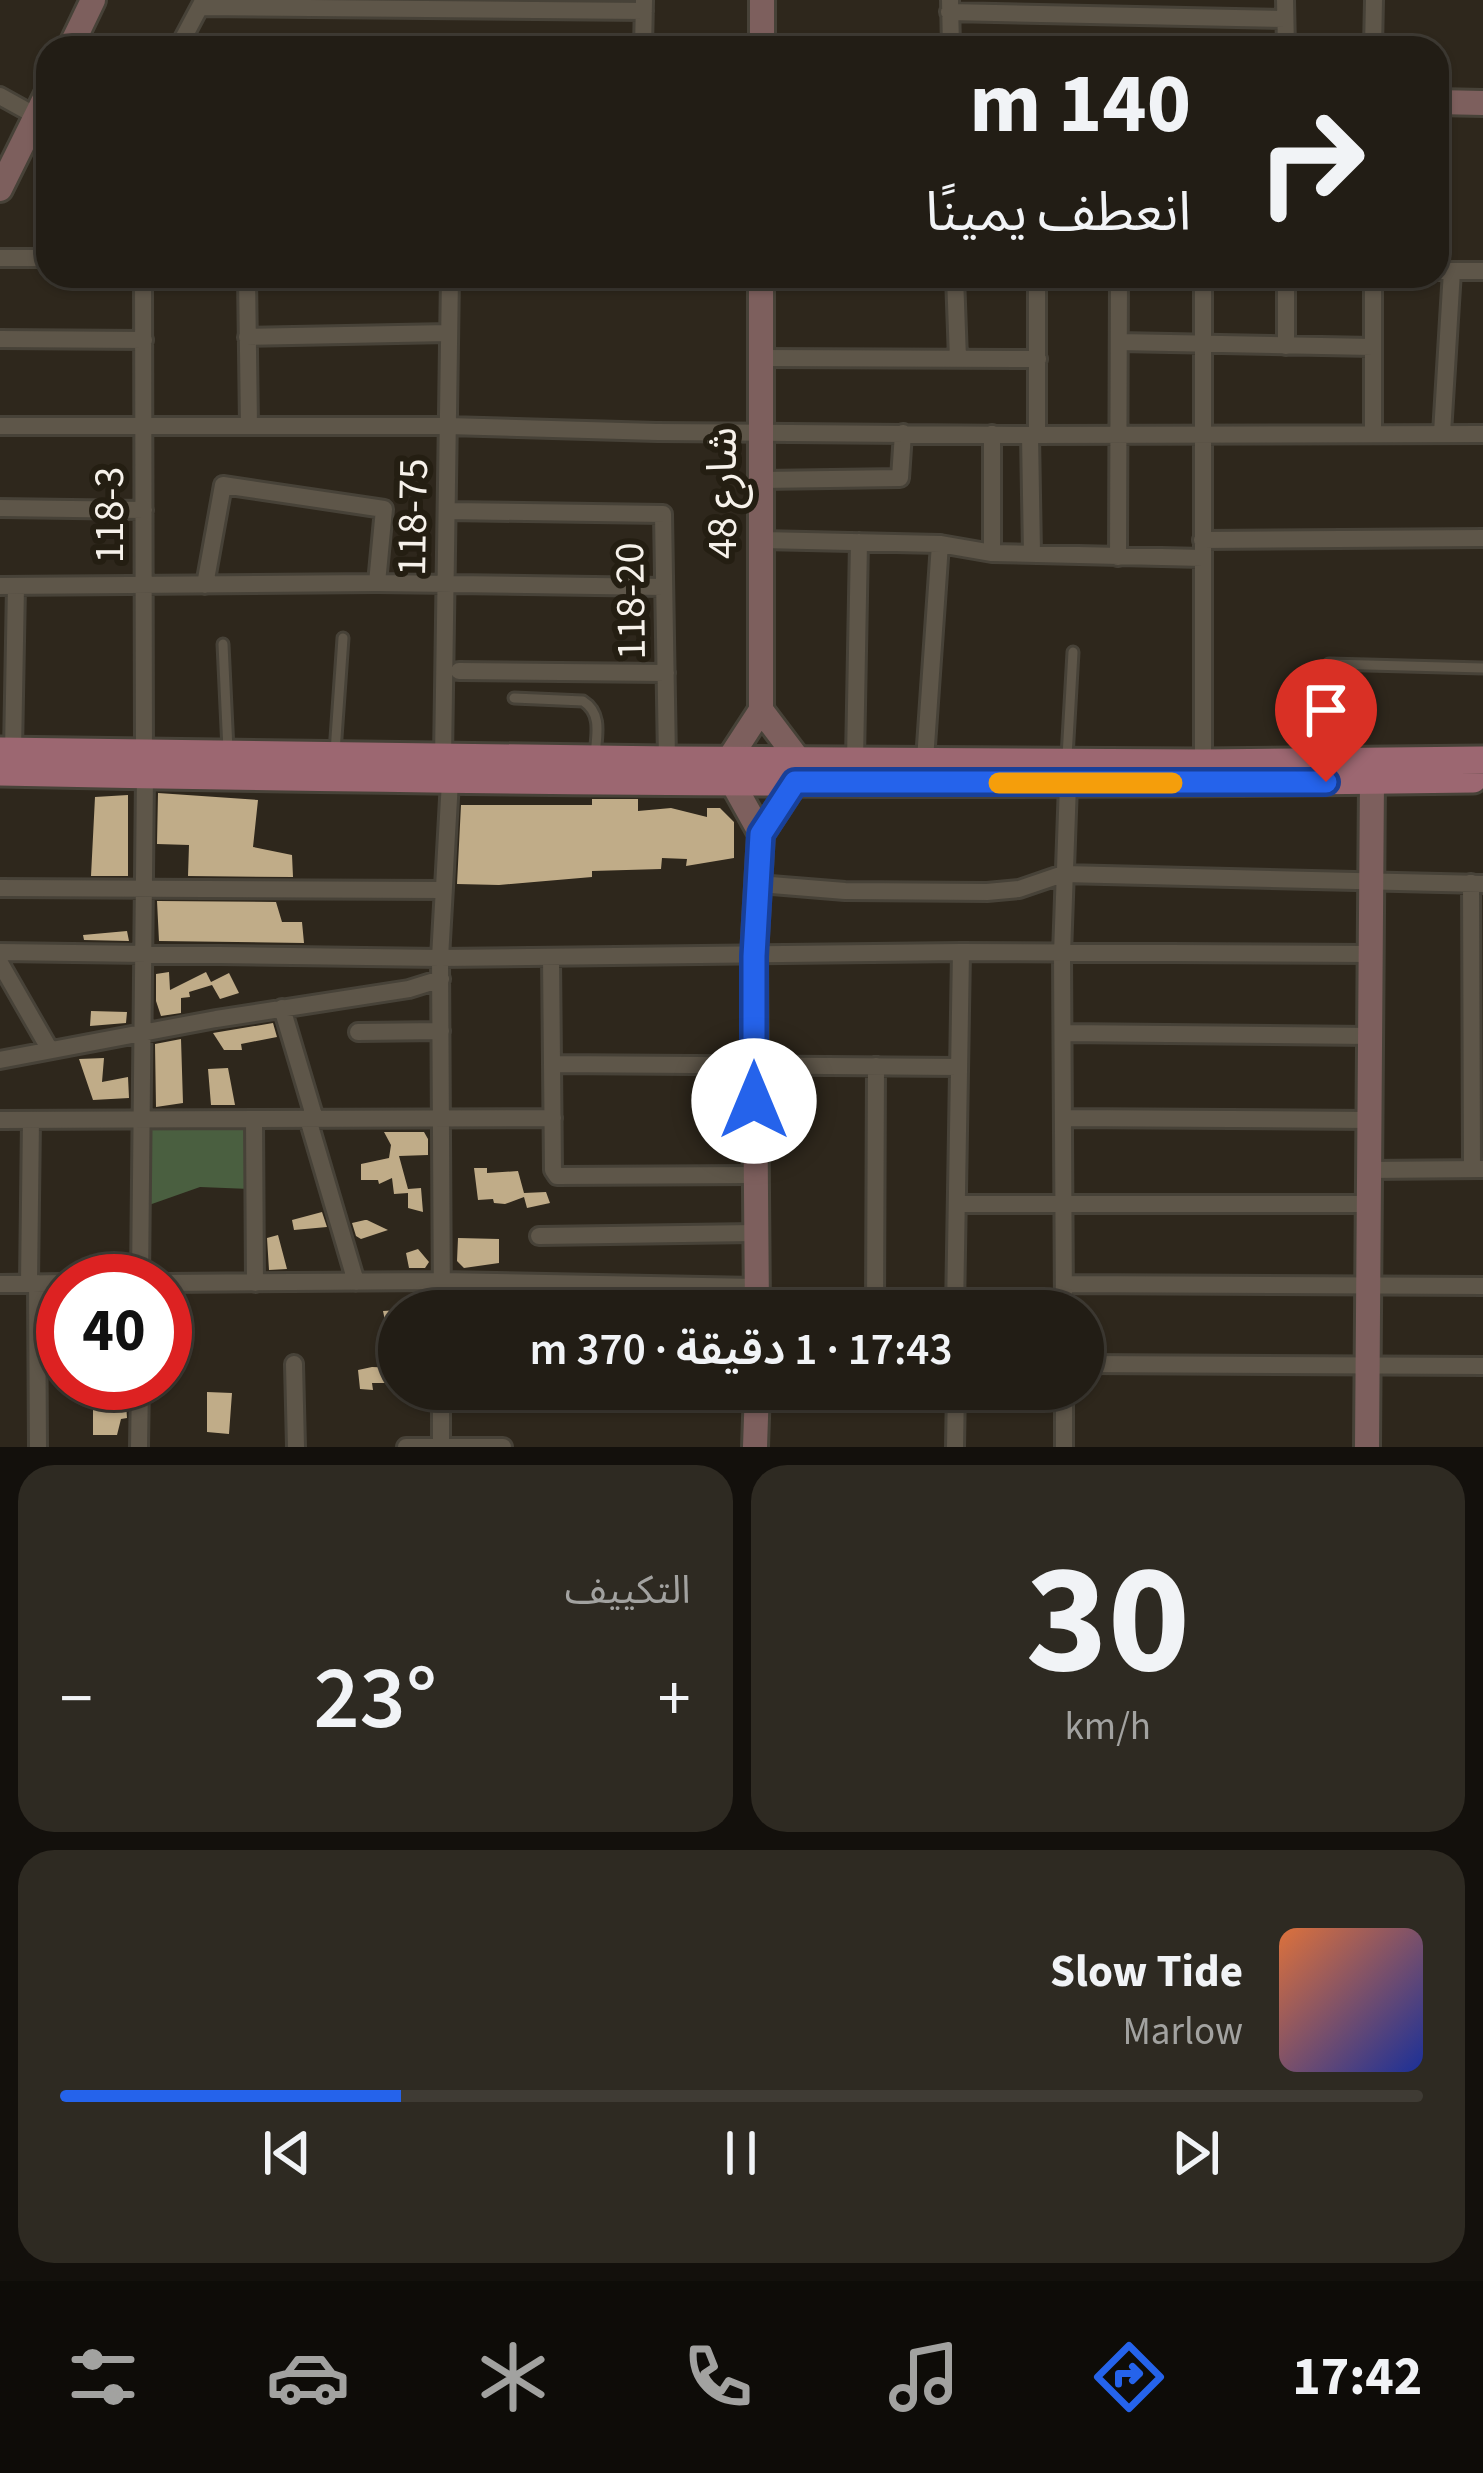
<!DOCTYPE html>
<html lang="ar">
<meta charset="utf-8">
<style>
:root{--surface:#221d15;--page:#2e2a22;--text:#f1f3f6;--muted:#a2a2a0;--line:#3f3b34;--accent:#2563eb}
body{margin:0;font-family:"Source Sans 3","Noto Sans Arabic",sans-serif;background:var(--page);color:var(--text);direction:rtl;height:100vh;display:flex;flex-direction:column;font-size:45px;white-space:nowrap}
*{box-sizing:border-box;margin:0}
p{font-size:39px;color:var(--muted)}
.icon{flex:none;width:66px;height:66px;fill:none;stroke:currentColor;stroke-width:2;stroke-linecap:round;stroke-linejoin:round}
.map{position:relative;height:1447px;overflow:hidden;direction:ltr}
.details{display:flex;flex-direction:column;gap:18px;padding:18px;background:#13100c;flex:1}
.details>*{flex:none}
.guide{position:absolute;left:36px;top:36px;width:1413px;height:252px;border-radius:36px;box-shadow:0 3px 9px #0004,0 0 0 3px var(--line);direction:rtl;background:#221d15;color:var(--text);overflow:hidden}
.speed{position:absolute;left:36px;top:1254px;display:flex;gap:24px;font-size:60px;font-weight:700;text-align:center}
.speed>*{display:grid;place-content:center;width:156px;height:156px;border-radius:50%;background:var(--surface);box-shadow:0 3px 9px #0004,0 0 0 3px var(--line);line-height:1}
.speed .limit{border:18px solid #d22;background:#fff;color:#111}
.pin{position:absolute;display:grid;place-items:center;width:102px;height:102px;color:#fff;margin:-123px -51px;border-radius:50% 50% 50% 0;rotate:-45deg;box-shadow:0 0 12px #0007}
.pin .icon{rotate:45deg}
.me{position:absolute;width:132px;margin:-66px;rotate:0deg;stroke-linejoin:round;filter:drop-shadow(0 0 9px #0008)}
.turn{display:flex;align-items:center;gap:42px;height:252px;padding:0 60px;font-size:54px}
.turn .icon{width:156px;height:156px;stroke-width:2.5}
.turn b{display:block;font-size:84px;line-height:102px}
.big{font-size:90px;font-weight:600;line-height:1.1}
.details .card{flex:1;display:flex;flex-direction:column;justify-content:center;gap:18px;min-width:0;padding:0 42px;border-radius:36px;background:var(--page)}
.details .dial{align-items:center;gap:0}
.dial b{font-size:156px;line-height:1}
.song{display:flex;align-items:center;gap:36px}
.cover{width:144px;height:144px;border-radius:18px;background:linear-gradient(135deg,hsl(20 70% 55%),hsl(230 70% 35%))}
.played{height:12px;border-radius:6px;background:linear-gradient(90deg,var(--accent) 25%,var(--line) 25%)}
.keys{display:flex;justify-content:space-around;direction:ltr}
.heat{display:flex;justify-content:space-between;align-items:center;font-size:66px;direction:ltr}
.details .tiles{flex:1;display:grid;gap:18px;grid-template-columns:1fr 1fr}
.card:last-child{grid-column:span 2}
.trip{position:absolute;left:378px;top:1290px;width:726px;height:120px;border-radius:60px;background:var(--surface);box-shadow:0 3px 9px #0004,0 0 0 3px var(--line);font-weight:600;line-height:120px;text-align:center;direction:rtl}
.tabs{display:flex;height:192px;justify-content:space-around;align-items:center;background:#0e0c08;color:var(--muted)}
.tabs .icon{width:84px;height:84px}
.tabs .active{color:var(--accent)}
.tabs b{font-size:54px;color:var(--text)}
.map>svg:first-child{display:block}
.forest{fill:#4a5f40}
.building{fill:#c0ac88}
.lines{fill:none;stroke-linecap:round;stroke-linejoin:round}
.lane-casing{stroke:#474238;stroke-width:15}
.street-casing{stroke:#474238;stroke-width:22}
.secondary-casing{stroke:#474238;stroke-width:30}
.primary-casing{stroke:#474238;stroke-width:33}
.lane{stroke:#5e5649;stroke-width:9}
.street{stroke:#5e5649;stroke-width:16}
.secondary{stroke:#7d5f5d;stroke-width:24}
.primary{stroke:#9c6771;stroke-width:27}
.route-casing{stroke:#184099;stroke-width:30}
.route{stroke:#2563eb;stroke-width:21}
.slow{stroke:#f59e0b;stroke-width:21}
.labels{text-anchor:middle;stroke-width:12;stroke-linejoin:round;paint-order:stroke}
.street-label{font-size:42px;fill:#f6f1ea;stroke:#241e12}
</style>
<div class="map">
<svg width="1483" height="1447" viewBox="0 0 1483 1447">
<rect width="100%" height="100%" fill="#2e271c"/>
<!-- forest -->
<path class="forest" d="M 146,1124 L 248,1124 L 250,1189 L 200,1187 L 149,1205 Z"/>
<!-- building -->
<path class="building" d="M 158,793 L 258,800 L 253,847 L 292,855 L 293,877 L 188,876 L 189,845 L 157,844 Z
M 128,795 L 128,876 L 91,876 L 95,797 Z
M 592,799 L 638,799 L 638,811 L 671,808 L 707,817 L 707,808 L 720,808 L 734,822 L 734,858 L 686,866 L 687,859 L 662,858 L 661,869 L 592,871 L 592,877 L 499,885 L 457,884 L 461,805 L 592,805 Z
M 157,901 L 276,902 L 282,922 L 302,922 L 304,943 L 159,941 Z
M 127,931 L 129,941 L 84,940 L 83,935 Z
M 169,972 L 170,990 L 206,972 L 211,982 L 229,973 L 239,993 L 220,999 L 212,985 L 189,992 L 190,997 L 181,998 L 181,1013 L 161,1016 L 156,1001 L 156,974 Z
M 91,1011 L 127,1012 L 126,1023 L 90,1026 Z
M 273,1023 L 277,1037 L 241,1044 L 242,1050 L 224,1050 L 213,1033 Z
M 181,1039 L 183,1103 L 156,1107 L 155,1044 Z
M 104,1058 L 102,1082 L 128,1077 L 129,1098 L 93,1100 L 79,1059 Z
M 228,1068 L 235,1105 L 211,1105 L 208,1069 Z
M 384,1132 L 424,1132 L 428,1139 L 428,1155 L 399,1156 L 408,1189 L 421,1188 L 423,1212 L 408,1208 L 408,1193 L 394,1194 L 392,1178 L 379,1184 L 378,1180 L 361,1180 L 361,1164 L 389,1158 L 391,1145 Z
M 474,1168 L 487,1168 L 487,1173 L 518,1171 L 524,1193 L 546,1192 L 550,1203 L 527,1208 L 524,1197 L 505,1204 L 494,1203 L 493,1199 L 478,1200 Z
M 322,1212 L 327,1227 L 294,1230 L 292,1220 Z
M 365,1220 L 367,1220 L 388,1230 L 361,1239 L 356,1236 L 352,1223 Z
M 278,1235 L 287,1269 L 269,1270 L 267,1238 Z
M 458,1238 L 499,1239 L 499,1263 L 464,1268 L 457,1261 Z
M 418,1249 L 429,1262 L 425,1268 L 409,1268 L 406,1253 Z
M 399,1310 L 399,1330 L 387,1330 L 383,1311 Z
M 372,1367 L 399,1368 L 399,1383 L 372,1383 L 373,1390 L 360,1389 L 358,1370 Z
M 125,1389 L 127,1418 L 121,1419 L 117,1435 L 93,1435 L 93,1401 Z
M 207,1392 L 232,1393 L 229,1434 L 207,1432 Z"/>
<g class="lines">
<defs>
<path id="lane" d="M 223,644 L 228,750
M 1329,664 L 1483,668
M 514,698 L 583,701 C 602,713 597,734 595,754
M 335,752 L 343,638
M 1067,757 L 1073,652"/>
<path id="street" d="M 950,0 L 951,48
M 1285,0 L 1286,48
M 200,7 L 644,11
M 949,12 L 1285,19
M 178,48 L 203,1
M 643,48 L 644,1
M 1373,48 L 1374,0
M 0,96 L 36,116
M 0,258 L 48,258
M 1437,271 L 1483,271
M 143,276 L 144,754
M 247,276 L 249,426
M 955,276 L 958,359
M 1373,276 L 1373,433
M 247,337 L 449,333
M 0,339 L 144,340
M 1119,342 L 1373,347
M 1286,346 L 1286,276
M 760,358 L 1038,359
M 0,426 L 448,426 L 657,432 L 1030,435 L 1483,434
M 1442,433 L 1452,271
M 992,434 L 992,553
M 1037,434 L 1037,276
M 1030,435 L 1032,554
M 760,480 L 900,478 L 903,433
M 0,508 L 144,510
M 447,511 L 663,514 L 667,760
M 761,540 L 940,544 L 992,553 L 1203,558
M 1202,540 L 1483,538
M 1118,557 L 1119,276
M 205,585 L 223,485 L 384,509 L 377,583
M 0,586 L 377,583 L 664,587
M 459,671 L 666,673
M 13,751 L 16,586
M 443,759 L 450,276
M 855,760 L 859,542
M 925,760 L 940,544
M 1203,763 L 1203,276
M 1471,883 L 1472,1169
M 758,884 L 845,891 L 987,892 L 1019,889 L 1063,874 L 1483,884
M 0,888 L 443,890
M 0,952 L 440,958 L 961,952 L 1371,954
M 551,957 L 553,1170 L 557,1176 L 755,1175
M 0,963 L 50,1050
M 282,1008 L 315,1119
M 358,1032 L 441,1031
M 1063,1033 L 1370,1036
M 0,1060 L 216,1019 L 409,989 L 441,979
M 552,1064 L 959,1067
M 1064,1118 L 1370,1120
M 254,1119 L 255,1283
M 308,1119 L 356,1282
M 0,1120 L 553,1118
M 1369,1170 L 1482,1169
M 958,1204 L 1369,1204
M 539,1236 L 755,1233
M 140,1281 L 145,775
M 29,1283 L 31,1120
M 37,1283 L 38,1447
M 165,1283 L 442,1281 L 756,1287
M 0,1284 L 63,1283
M 1064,1284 L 1483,1286
M 624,1287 L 625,1311
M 442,1311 L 440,958 L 450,781
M 875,1311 L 876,1066
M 955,1311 L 961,952
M 1064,1311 L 1062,954 L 1068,784
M 294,1364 L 296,1447
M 1083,1364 L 1483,1366
M 1064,1389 L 1064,1447
M 139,1447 L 140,1383
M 406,1447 L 503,1447
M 441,1447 L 441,1389
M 955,1447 L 956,1389"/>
<path id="secondary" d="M 70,48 L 93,0
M 762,48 L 762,0
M 1437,102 L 1483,103
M 0,189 L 48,92
M 761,276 L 761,710
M 761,710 L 798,759
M 729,759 L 761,710
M 732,782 L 761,834
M 757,1311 L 754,955 L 761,834 L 795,782
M 755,1447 L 757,1389
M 1367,1447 L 1372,780"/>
<path id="primary" d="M 0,751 L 667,760 L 1203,763 L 1483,760
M 0,772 C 491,782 982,786 1473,779"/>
</defs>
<!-- lane casing -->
<use href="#lane" class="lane-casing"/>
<!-- street casing -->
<use href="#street" class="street-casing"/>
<!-- secondary casing -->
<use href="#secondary" class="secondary-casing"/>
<!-- primary casing -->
<use href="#primary" class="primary-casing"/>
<!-- lane -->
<use href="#lane" class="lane"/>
<!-- street -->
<use href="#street" class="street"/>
<!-- secondary -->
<use href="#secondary" class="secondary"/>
<!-- primary -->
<use href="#primary" class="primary"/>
</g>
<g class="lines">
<defs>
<path id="route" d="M 754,1101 L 754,956 L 761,834 L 795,782 L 1326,782"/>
</defs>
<!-- route casing -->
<use href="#route" class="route-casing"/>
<!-- route -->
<use href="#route" class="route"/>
<!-- slow -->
<path class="slow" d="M 999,783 L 1172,783"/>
</g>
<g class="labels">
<!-- street labels -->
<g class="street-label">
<text transform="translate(721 493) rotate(-90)" y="15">شارع 48</text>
<text transform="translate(108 515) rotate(-90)" y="15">118-3</text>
<text transform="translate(411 517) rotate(-89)" y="15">118-75</text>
<text transform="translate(629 601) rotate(-91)" y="15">118-20</text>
</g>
</g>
</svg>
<div class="speed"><div class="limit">40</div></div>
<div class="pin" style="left:1326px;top:782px;background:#d93025"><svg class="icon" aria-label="arrive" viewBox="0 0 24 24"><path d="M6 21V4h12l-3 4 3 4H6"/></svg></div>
<svg class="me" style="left:754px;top:1101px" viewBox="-20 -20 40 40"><circle r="19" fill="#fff"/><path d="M0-13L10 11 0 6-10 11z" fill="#2563eb"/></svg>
<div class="trip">17:43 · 1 دقيقة · 370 m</div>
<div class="guide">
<div class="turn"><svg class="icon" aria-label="right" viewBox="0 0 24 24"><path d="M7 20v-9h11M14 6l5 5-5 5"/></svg><div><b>140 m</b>انعطف يمينًا</div></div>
</div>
</div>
<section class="details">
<div class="tiles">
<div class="card dial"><b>30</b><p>km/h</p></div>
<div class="card"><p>التكييف</p>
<div class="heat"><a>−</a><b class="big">23°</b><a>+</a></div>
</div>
<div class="card">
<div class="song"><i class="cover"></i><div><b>Slow Tide</b><p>Marlow</p></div></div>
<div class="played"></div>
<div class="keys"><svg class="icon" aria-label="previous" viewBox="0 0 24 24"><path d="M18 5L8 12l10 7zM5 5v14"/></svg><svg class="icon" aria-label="pause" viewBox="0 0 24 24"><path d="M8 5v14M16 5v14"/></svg><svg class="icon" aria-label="next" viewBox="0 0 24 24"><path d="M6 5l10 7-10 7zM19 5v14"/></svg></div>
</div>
</div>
</section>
<nav class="tabs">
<b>17:42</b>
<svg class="icon active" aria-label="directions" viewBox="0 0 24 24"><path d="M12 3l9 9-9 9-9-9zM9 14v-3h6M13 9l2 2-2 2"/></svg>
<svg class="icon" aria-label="music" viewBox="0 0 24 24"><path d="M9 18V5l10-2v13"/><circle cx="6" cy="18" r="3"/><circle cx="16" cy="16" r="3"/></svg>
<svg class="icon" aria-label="phone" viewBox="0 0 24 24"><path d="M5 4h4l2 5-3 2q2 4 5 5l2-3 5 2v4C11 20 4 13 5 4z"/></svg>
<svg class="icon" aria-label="climate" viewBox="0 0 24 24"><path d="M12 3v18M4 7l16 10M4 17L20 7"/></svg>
<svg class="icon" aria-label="car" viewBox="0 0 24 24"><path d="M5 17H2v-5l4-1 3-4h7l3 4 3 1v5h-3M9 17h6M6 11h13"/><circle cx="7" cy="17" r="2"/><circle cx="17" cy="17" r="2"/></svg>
<svg class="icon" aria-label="filters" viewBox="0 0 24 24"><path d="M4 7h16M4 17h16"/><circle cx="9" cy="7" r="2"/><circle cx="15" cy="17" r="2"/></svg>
</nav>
